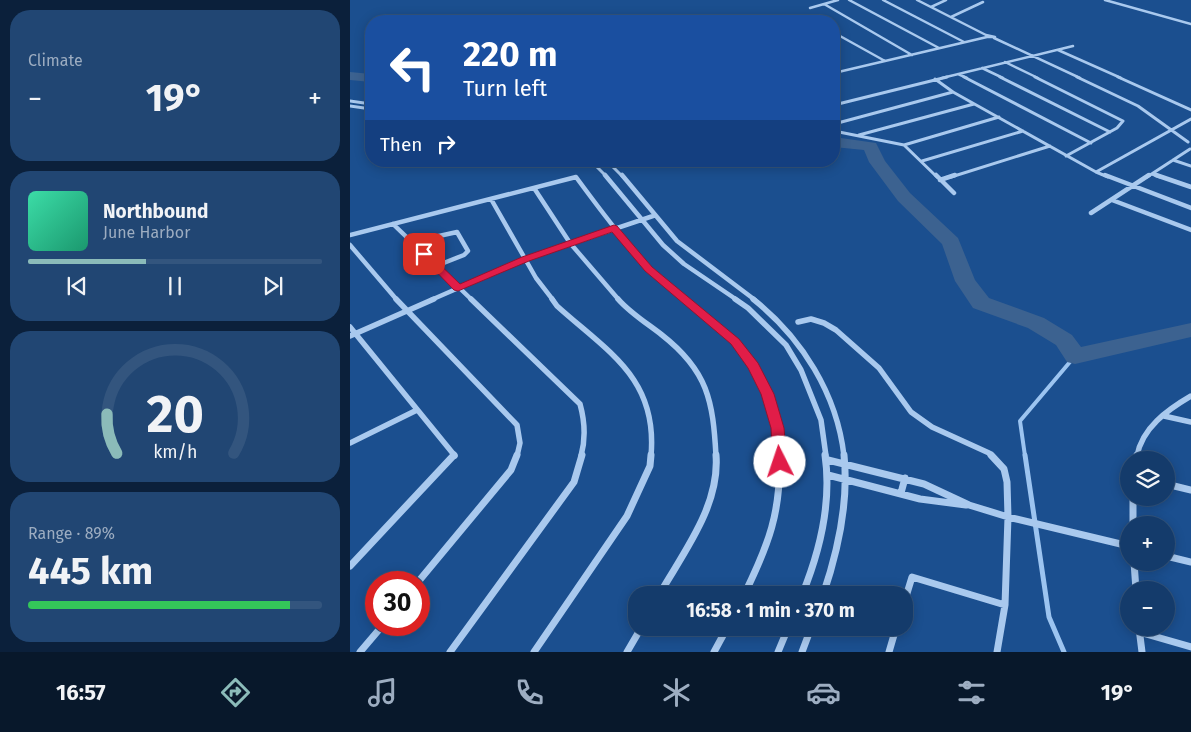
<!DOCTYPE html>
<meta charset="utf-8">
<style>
:root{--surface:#143b6b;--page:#214673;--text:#f1f3f6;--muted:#9dadc1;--line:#33557e;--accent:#8bbbb9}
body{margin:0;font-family:"Fira Sans",sans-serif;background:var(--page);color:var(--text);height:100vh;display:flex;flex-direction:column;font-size:19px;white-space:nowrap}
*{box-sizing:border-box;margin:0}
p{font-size:16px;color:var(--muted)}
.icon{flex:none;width:28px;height:28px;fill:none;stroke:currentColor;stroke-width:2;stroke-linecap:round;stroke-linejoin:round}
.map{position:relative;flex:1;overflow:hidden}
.details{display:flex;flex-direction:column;gap:10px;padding:10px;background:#0b203b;width:350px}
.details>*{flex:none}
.guide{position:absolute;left:15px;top:15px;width:475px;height:152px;border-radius:20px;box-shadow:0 2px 12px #0003,0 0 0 1px var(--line);background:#1a4fa0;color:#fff;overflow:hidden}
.fabs{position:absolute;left:770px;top:451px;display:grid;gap:10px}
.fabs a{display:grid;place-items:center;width:55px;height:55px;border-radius:50%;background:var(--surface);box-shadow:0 2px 12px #0003,0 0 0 1px var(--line);font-size:25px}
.speed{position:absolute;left:15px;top:571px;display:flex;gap:10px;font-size:25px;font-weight:700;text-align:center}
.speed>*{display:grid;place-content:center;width:65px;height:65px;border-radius:50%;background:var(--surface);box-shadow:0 2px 12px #0003,0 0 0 1px var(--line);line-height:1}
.speed .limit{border:8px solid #d22;background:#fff;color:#111}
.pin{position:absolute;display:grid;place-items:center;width:42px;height:42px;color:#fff;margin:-21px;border-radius:10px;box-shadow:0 2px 8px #0006}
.me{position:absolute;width:55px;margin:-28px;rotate:356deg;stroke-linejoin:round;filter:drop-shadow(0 0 4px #0008)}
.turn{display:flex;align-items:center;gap:18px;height:105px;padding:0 15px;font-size:22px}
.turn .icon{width:65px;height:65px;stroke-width:2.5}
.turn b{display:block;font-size:35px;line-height:42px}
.then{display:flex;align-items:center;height:48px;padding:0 15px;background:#0003;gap:10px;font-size:19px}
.big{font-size:38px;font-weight:700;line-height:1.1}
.details .tile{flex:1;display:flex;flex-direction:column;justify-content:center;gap:8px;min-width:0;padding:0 18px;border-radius:20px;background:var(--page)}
.details .dial{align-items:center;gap:0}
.dial svg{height:130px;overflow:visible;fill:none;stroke:var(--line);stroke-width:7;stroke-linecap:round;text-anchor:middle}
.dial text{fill:var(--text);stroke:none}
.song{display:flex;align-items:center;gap:15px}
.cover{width:60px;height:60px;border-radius:8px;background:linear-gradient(135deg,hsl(160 70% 55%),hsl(160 70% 35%))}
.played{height:5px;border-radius:2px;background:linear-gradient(90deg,var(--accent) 40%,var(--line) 40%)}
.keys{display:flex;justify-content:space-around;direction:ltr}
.heat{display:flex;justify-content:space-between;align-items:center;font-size:28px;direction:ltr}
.charge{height:8px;border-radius:4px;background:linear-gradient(90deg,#34c759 89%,var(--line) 0)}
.trip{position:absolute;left:278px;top:586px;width:285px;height:50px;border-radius:20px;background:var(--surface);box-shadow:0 2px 12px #0003,0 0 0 1px var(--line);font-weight:700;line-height:50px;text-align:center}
.menu{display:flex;height:80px;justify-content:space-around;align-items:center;background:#08182b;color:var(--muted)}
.menu .icon{width:35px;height:35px}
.menu .active{color:var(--accent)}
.menu b{font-size:22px;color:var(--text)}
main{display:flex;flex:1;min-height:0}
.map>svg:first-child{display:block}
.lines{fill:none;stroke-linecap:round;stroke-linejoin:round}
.stream-far1{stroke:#9cc4f0;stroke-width:4}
.stream{stroke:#9cc4f0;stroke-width:5}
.river{fill:#3c6290;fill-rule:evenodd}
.minor-far4{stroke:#a9c9ee;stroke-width:2.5}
.minor-far3{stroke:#a9c9ee;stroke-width:3}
.minor-far2{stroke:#a9c9ee;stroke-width:4.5}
.minor-far1{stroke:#a9c9ee;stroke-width:5.5}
.minor{stroke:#a9c9ee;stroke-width:7}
.route{fill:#e11d48;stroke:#92132f}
</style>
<main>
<section class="details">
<div class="tile"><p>Climate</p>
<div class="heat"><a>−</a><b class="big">19°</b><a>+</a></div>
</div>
<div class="tile">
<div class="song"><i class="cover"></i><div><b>Northbound</b><p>June Harbor</p></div></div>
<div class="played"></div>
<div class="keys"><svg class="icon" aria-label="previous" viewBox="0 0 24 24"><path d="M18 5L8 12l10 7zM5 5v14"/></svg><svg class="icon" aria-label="pause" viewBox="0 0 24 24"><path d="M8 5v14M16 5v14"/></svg><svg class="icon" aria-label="next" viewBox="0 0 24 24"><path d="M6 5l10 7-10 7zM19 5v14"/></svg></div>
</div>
<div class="tile dial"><svg viewBox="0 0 100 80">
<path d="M14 69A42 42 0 1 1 86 69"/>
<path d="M14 69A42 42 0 0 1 8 45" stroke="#8bbbb9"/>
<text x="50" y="56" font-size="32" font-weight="700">20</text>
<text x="50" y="72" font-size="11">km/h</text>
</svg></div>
<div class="tile"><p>Range · 89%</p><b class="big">445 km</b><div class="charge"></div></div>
</section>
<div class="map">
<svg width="841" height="652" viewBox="0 0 841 652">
<rect width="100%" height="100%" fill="#1b4f8f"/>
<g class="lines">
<!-- stream-far1 -->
<path class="stream-far1" d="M 675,456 L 670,421 L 725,356"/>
<!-- stream -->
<path class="stream" d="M 675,455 L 699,617 L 714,652"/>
<!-- river -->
<path class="river" d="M 0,72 L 21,74 L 21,82 L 0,80 Z
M 484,137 L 526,143 L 535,161 L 560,193 L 608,238 L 625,280 L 639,298 L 694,318 L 722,335 L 731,347 L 841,323 L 841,337 L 725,364 L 717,362 L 706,345 L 678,328 L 623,308 L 605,281 L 592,244 L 548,201 L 519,162 L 514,150 L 484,147 Z"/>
<!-- minor-far4 -->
<path class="minor-far4" d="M 499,0 L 589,48
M 533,0 L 614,42
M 567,0 L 636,35
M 755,0 L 841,24
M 474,4 L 562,55
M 581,7 L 596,0
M 460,8 L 488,0
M 601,17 L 633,2
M 636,35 L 645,37 L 637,37 Z
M 484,38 L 490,36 L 535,61
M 644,38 L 730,78
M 708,50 L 771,78
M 484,53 L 486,54 L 484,55
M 655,62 L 688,78
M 632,68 L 653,78
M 484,73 L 637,37
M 608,74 L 617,78
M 592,78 L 723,46"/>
<!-- minor-far3 -->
<path class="minor-far3" d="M 614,77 L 741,143
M 650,77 L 760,132
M 685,77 L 773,121 L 767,128 L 716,156
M 727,77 L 788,106 L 838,142
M 768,77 L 841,110
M 585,79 L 603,92 L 746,172 L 758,177
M 0,101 L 21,104
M 484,105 L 597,77
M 0,106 L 21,109
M 484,124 L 603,92
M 484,131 L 554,145 L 587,177
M 509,135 L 624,104
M 554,145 L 649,117
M 823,160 L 841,166
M 241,161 L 257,177
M 257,161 L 273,177
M 572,161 L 673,131
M 746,172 L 841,119
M 802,174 L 810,177
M 601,177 L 700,146
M 797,177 L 840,149"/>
<!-- minor-far2 -->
<path class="minor-far2" d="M 255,175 L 313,245 L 334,264 L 387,300
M 272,175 L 327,241 L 405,300
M 586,175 L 604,193
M 755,175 L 841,208
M 806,175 L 841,187
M 590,180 L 605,175
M 184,188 L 220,243 L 269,300
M 141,199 L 186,278 L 203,300
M 762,200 L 841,230
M 741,213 L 799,175
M 43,224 L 122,300
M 0,235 L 226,177 C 259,222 291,265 335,300
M 62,242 L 107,232 L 118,251 L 114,255 L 86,266
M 0,245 L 47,300
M 81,300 L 175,259 L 303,216"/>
<!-- minor-far1 -->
<path class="minor-far1" d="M 46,299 L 167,425 L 170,443 L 167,456
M 121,299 L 230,404 C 235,422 236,438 231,456
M 202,299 L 207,306 C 258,352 308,378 301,456
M 268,299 C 280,313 298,324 312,335 C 358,371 363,401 366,456
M 333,299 C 350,312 369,325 384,340 C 412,370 427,416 430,456
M 385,299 L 398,308 L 436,345 L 451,370 L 471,420 L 476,456
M 403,299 C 452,338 487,394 494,456
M 448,322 L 461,319 L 474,323 L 486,330 L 529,368 L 561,412 L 582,427 L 639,453 L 642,456
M 0,327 L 105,456
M 0,336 L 84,299
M 814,416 L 841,422
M 0,443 L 67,410
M 787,456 C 792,428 817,410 841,396"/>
<!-- minor -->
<path class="minor" d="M 641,455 L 654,469 L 657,482 L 658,517 L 655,605 L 647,652
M 478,460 L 574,484 L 619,505 L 658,517 L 779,546
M 786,460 L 787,455
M 478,475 L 570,499 L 616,505
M 816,484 L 841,490
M 551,493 L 555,478
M 783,498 L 783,525
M 816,556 L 841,562
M 784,562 L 786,590
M 0,566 L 104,455
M 68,582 L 161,470 L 167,455
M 309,595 C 333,553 370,506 366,455
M 394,595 C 418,546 432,511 429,455
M 452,595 C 470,551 482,503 475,455
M 473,595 C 488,551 499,502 494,455
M 554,603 L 562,577 L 655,605
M 789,628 L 792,652
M 789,632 L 841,647
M 10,652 L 33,625
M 100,652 L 224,482 L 232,455
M 184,652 L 277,516 L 300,466 L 301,455
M 277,652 L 291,628
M 364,652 L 377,628
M 428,652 L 438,628
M 452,652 L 461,628
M 539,652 L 546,628"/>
</g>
<!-- route -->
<path class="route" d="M 264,225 L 267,226 L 302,267 L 389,339 L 408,363 L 424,394 L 434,428 L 437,462 L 435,466 L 430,467 L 425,466 L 423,462 L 421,428 L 411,394 L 398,368 L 381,344 L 295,271 L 262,232 L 179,261 L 108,291 L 104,290 L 69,254 L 70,252 L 77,252 L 110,284 L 172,257 Z"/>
</svg>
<div class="fabs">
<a><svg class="icon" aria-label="layers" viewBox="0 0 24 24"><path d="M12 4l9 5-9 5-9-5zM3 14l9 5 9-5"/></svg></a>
<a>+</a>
<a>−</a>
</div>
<div class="speed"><div class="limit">30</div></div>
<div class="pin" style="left:74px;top:254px;background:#d93025"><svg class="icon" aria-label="arrive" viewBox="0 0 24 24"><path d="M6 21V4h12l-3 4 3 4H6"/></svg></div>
<svg class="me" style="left:430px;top:462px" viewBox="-20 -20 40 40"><circle r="19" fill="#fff"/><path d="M0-13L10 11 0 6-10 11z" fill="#e11d48"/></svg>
<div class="trip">16:58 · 1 min · 370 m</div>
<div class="guide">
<div class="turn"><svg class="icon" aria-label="left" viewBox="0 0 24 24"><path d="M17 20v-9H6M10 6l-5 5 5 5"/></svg><div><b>220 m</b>Turn left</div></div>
<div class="then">Then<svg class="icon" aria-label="right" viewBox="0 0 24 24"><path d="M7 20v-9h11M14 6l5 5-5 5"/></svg></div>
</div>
</div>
</main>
<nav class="menu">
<b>16:57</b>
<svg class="icon active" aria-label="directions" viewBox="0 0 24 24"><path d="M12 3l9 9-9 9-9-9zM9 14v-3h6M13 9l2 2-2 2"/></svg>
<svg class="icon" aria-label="music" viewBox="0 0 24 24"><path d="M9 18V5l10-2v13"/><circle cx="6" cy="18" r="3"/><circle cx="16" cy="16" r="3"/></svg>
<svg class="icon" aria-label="phone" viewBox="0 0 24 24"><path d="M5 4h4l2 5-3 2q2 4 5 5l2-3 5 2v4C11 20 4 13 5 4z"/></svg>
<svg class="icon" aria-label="climate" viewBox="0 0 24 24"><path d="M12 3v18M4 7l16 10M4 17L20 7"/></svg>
<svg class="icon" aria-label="car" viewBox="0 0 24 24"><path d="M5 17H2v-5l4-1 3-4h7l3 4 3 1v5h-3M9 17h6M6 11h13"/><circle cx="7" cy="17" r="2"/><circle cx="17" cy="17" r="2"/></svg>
<svg class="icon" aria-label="filters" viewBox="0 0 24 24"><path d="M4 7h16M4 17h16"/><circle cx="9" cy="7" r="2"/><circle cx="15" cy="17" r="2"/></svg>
<b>19°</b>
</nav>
